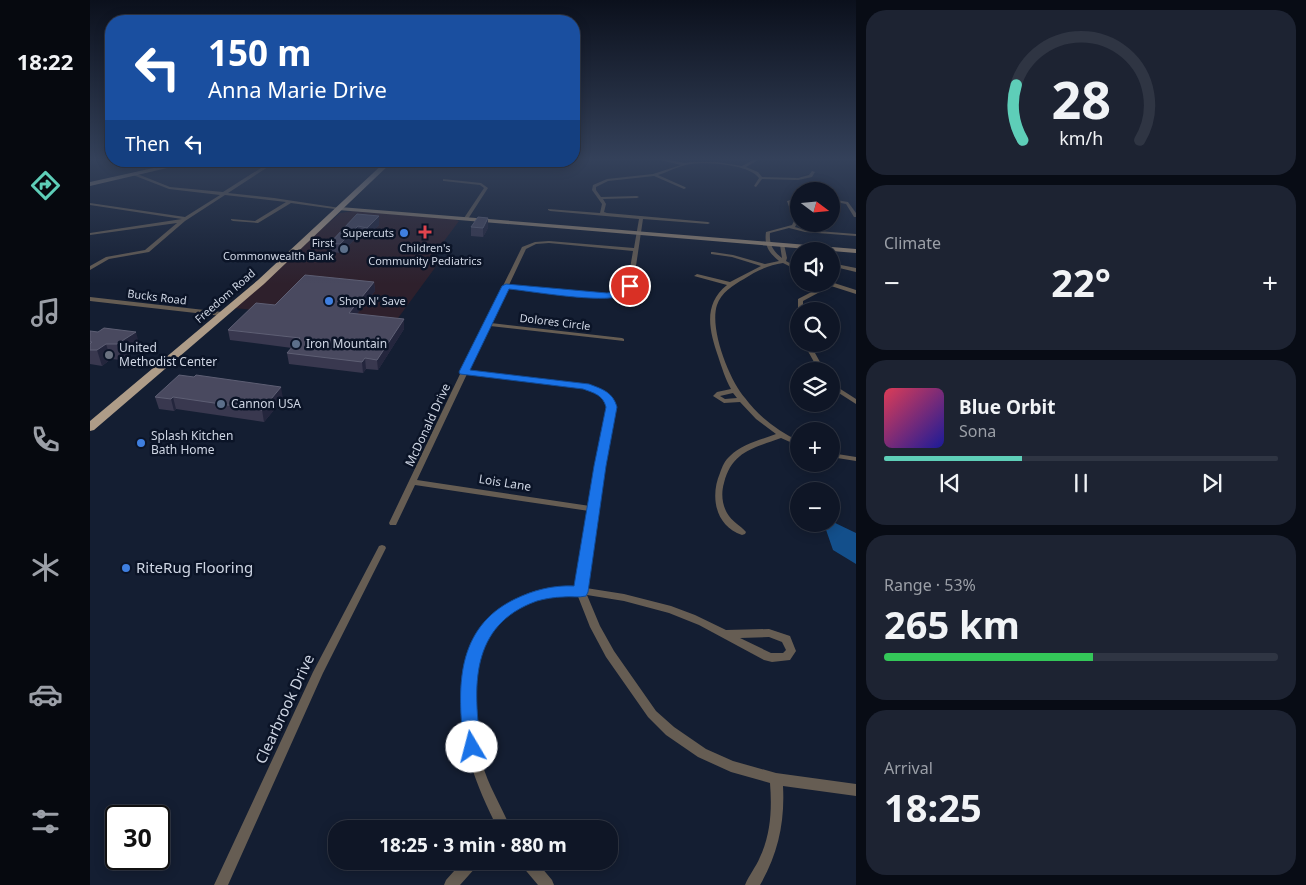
<!DOCTYPE html>
<meta charset="utf-8">
<style>
:root{--surface:#0f1626;--page:#1d2332;--text:#f1f3f6;--muted:#9b9fa7;--line:#2f3543;--accent:#5eceb8}
body{margin:0;font-family:"Noto Sans",sans-serif;background:var(--page);color:var(--text);height:100vh;display:flex;flex-direction:column;font-size:19px;white-space:nowrap}
*{box-sizing:border-box;margin:0}
p{font-size:16px;color:var(--muted)}
.icon{flex:none;width:28px;height:28px;fill:none;stroke:currentColor;stroke-width:2;stroke-linecap:round;stroke-linejoin:round}
.map{position:relative;flex:1;overflow:hidden}
.panel{display:flex;flex-direction:column;gap:10px;padding:10px;background:#080c15;width:450px}
.panel>*{flex:none}
.banner{position:absolute;left:15px;top:15px;width:475px;height:152px;border-radius:20px;box-shadow:0 2px 12px #0003,0 0 0 1px var(--line);background:#1a4fa0;color:#fff;overflow:hidden}
.needle{width:32px;rotate:106deg}
.fabs{position:absolute;left:700px;top:182px;display:grid;gap:10px}
.fabs a{display:grid;place-items:center;width:50px;height:50px;border-radius:50%;background:var(--surface);box-shadow:0 2px 12px #0003,0 0 0 1px var(--line);font-size:25px}
.speed{position:absolute;left:15px;top:805px;display:flex;gap:10px;font-size:25px;font-weight:700;text-align:center}
.speed>*{display:grid;place-content:center;width:65px;height:65px;border-radius:50%;background:var(--surface);box-shadow:0 2px 12px #0003,0 0 0 1px var(--line);line-height:1}
.speed .limit{border:2px solid #111;border-radius:8px;background:#fff;color:#111}
.pin{position:absolute;display:grid;place-items:center;width:42px;height:42px;color:#fff;margin:-21px;border:2px solid #fff;border-radius:50%;box-shadow:0 1px 5px #0007}
.me{position:absolute;width:55px;margin:-28px;rotate:352deg;stroke-linejoin:round;filter:drop-shadow(0 0 4px #0008)}
.turn{display:flex;align-items:center;gap:18px;height:105px;padding:0 20px;font-size:22px}
.turn .icon{width:65px;height:65px;stroke-width:2.5}
.turn b{display:block;font-size:35px;line-height:42px}
.then{display:flex;align-items:center;height:48px;padding:0 20px;background:#0003;gap:10px;font-size:19px}
.big{font-size:38px;font-weight:700;line-height:1.1}
.panel .card{flex:1;display:flex;flex-direction:column;justify-content:center;gap:8px;min-width:0;padding:0 18px;border-radius:20px;background:var(--page)}
.panel .dial{align-items:center;gap:0}
.dial svg{height:130px;overflow:visible;fill:none;stroke:var(--line);stroke-width:7;stroke-linecap:round;text-anchor:middle}
.dial text{fill:var(--text);stroke:none}
.song{display:flex;align-items:center;gap:15px}
.cover{width:60px;height:60px;border-radius:8px;background:linear-gradient(135deg,hsl(350 70% 55%),hsl(240 70% 35%))}
.played{height:5px;border-radius:2px;background:linear-gradient(90deg,var(--accent) 35%,var(--line) 35%)}
.keys{display:flex;justify-content:space-around;direction:ltr}
.heat{display:flex;justify-content:space-between;align-items:center;font-size:28px;direction:ltr}
.charge{height:8px;border-radius:4px;background:linear-gradient(90deg,#34c759 53%,var(--line) 0)}
.trip{position:absolute;left:238px;top:820px;width:290px;height:50px;border-radius:20px;background:var(--surface);box-shadow:0 2px 12px #0003,0 0 0 1px var(--line);font-weight:700;line-height:50px;text-align:center}
main{display:flex;flex:1;min-height:0}
.menu{display:flex;flex-direction:column;width:90px;justify-content:space-around;align-items:center;background:#06090f;color:var(--muted)}
.menu .icon{width:35px;height:35px}
.menu .on{color:var(--accent)}
.menu b{font-size:22px;color:var(--text)}
.map>svg:first-child{display:block}
.commercial{fill:#2e202c}
.water{fill:#134f8b}
.lines{fill:none;stroke-linecap:round;stroke-linejoin:round}
.stream{stroke:#134f8b;stroke-width:3}
.street{fill:#665d53;fill-rule:evenodd}
.secondary{fill:#8f8171;fill-rule:evenodd}
.primary{fill:#ae9c88;fill-rule:evenodd}
.wall{fill:#39384f}
.shaded-wall{fill:#24263d}
.building{fill:#49495f;stroke:#5e5f74}
.route{fill:#1a73e8;stroke:#114b97}
.health-dot{fill:#e0444e;stroke:#0b1427;stroke-width:2}
.shop-dot{fill:#3f7fe0;stroke:#0b1427;stroke-width:2}
.service-dot{fill:#5c6f8a;stroke:#0b1427;stroke-width:2}
.worship-dot{fill:#6b7280;stroke:#0b1427;stroke-width:2}
.labels{text-anchor:middle;stroke-width:5;stroke-linejoin:round;paint-order:stroke}
.far-poi-label{font-size:11px;fill:#cfd6e4;stroke:#0b1427;text-anchor:end}
.far-street-label{font-size:11px;fill:#cfd6e4;stroke:#0b1427}
.poi-label{font-size:12px;fill:#cfd6e4;stroke:#0b1427;text-anchor:start}
.street-label{font-size:12px;fill:#cfd6e4;stroke:#0b1427}
.near-poi-label{font-size:15px;fill:#cfd6e4;stroke:#0b1427;text-anchor:start}
.near-street-label{font-size:15px;fill:#cfd6e4;stroke:#0b1427}
</style>
<main>
<nav class="menu">
<b>18:22</b>
<svg class="icon on" aria-label="directions" viewBox="0 0 24 24"><path d="M12 3l9 9-9 9-9-9zM9 14v-3h6M13 9l2 2-2 2"/></svg>
<svg class="icon" aria-label="music" viewBox="0 0 24 24"><path d="M9 18V5l10-2v13"/><circle cx="6" cy="18" r="3"/><circle cx="16" cy="16" r="3"/></svg>
<svg class="icon" aria-label="phone" viewBox="0 0 24 24"><path d="M5 4h4l2 5-3 2q2 4 5 5l2-3 5 2v4C11 20 4 13 5 4z"/></svg>
<svg class="icon" aria-label="climate" viewBox="0 0 24 24"><path d="M12 3v18M4 7l16 10M4 17L20 7"/></svg>
<svg class="icon" aria-label="car" viewBox="0 0 24 24"><path d="M5 17H2v-5l4-1 3-4h7l3 4 3 1v5h-3M9 17h6M6 11h13"/><circle cx="7" cy="17" r="2"/><circle cx="17" cy="17" r="2"/></svg>
<svg class="icon" aria-label="filters" viewBox="0 0 24 24"><path d="M4 7h16M4 17h16"/><circle cx="9" cy="7" r="2"/><circle cx="15" cy="17" r="2"/></svg>
</nav>
<div class="map">
<svg width="766" height="885" viewBox="0 0 766 885">
<rect width="100%" height="100%" fill="#141e32"/>
<!-- commercial -->
<path class="commercial" d="M 263,211 L 363,219 L 369,221 L 337,264 L 347,265 L 303,325 L 144,308 L 206,251 L 250,213 Z"/>
<!-- water -->
<path class="water" d="M 741,521 L 766,533 L 766,564 L 743,550 L 734,524 L 741,524 Z"/>
<g class="lines">
<!-- stream -->
<path class="stream" d="M 712,491 L 718,490"/>
<!-- street -->
<path class="street" d="M 570,160 L 579,160 L 595,163 L 600,162 L 627,162 L 652,166 L 663,160 L 668,160 L 656,167 L 668,172 L 672,177 L 708,178 L 719,175 L 722,171 L 725,172 L 722,177 L 708,180 L 672,179 L 666,187 L 664,186 L 669,178 C 658,164 618,162 601,164 C 590,165 578,172 568,175 L 595,187 L 596,188 L 594,189 L 564,176 L 518,181 L 506,187 L 506,190 L 511,197 L 547,196 L 549,197 L 547,198 L 513,199 L 516,204 L 514,212 L 517,213 L 618,222 L 620,223 L 618,224 L 553,219 L 543,286 C 537,296 528,297 517,298 L 418,288 L 401,323 L 532,338 L 534,339 L 534,341 L 400,326 L 379,371 L 495,384 L 515,391 L 521,397 L 526,407 L 514,466 L 496,588 L 534,594 L 581,606 L 605,615 L 636,630 L 679,629 L 700,636 L 706,651 L 700,660 L 682,662 L 674,660 L 609,625 L 579,613 L 534,601 L 497,595 L 510,626 L 524,651 L 566,711 L 584,727 L 616,749 L 643,761 L 686,773 L 766,784 L 766,796 L 693,786 C 695,822 688,854 670,885 L 655,885 C 659,875 666,867 670,857 C 681,834 682,808 680,783 L 641,772 L 608,757 L 576,735 L 558,717 L 516,657 L 500,627 L 487,594 C 468,593 448,598 432,606 C 375,636 376,704 391,759 C 397,784 411,805 421,829 L 408,829 C 397,807 387,785 380,762 C 364,706 367,632 424,602 C 443,592 466,586 487,587 L 499,511 L 325,485 L 306,525 L 300,525 L 299,523 L 371,372 L 432,247 L 445,242 L 459,241 L 544,248 L 549,219 L 460,211 L 458,210 L 458,209 L 510,213 L 512,204 L 502,190 L 503,185 L 517,179 L 563,174 L 591,165 ZM 459,243 L 543,251 L 537,286 C 532,293 525,294 517,294 L 419,285 L 436,249 L 446,244 ZM 377,374 L 495,388 C 506,391 515,395 518,407 L 506,466 L 500,506 L 327,480 ZM 679,637 L 692,642 L 696,650 L 693,653 L 681,653 L 650,638 Z
M 182,161 L 187,161 L 138,193 L 184,198 L 250,208 L 252,209 L 252,210 L 201,203 L 168,223 L 143,221 L 141,220 L 141,219 L 165,221 L 196,202 L 135,195 L 95,221 L 59,252 L 19,259 L 0,270 L 0,266 L 16,257 L 55,250 L 87,223 L 0,235 L 0,233 L 92,219 L 0,205 L 0,203 L 95,217 L 130,195 L 79,189 L 43,175 L 43,173 L 45,173 L 80,187 L 133,192 Z
M 377,161 L 397,161 L 431,164 L 437,161 L 442,161 L 432,166 Z
M 353,179 L 391,183 L 398,188 L 378,219 L 374,218 L 394,188 L 390,185 L 354,181 L 353,181 Z
M 709,198 L 709,200 L 701,202 L 708,221 L 705,227 L 715,230 L 766,234 L 766,236 L 715,232 L 699,228 L 680,233 C 679,244 683,251 692,258 L 690,245 L 694,244 L 697,258 L 696,261 L 709,268 L 709,271 L 693,263 C 679,265 666,271 654,279 C 643,285 631,293 627,305 C 619,329 640,381 655,398 C 669,417 688,431 709,441 L 709,446 L 691,438 C 664,448 642,451 634,483 C 631,493 632,504 637,513 C 642,522 650,525 656,532 L 655,534 L 652,535 C 625,526 620,496 630,473 C 632,467 635,460 640,456 C 652,444 671,440 686,434 L 666,419 L 650,402 L 634,403 L 623,396 L 627,392 L 641,389 C 635,378 632,368 628,356 C 619,330 613,304 637,285 L 604,276 L 607,274 L 640,282 L 671,266 L 642,257 L 621,254 L 621,252 L 623,252 L 643,255 L 675,264 L 689,261 C 679,253 674,245 676,232 L 702,225 L 704,221 L 697,201 ZM 643,393 L 647,398 L 635,399 L 630,396 Z
M 741,199 L 758,202 L 766,213 L 766,217 L 764,217 L 756,204 L 741,201 Z
M 741,215 L 744,215 L 744,216 L 741,217 Z
M 741,263 L 766,268 L 766,272 L 741,266 Z
M 741,282 L 766,290 L 766,294 L 741,286 L 713,301 L 713,311 L 708,312 L 708,299 L 737,284 L 741,284 Z
M 0,297 L 132,312 L 135,314 L 132,316 L 0,301 Z
M 714,344 L 720,344 L 735,371 L 729,371 Z
M 741,383 L 766,399 L 766,404 L 741,388 Z
M 741,453 L 766,457 L 766,461 L 741,457 Z
M 292,545 L 295,546 L 296,548 L 233,673 L 138,885 L 124,885 L 223,672 L 288,548 L 289,546 Z
M 373,861 L 388,861 L 387,866 L 370,885 L 354,885 L 356,880 Z
M 431,861 L 446,861 L 462,880 L 464,885 L 448,885 L 432,866 Z"/>
<!-- secondary -->
<path class="secondary" d="M 95,161 L 107,161 L 0,186 L 0,182 Z
M 250,207 L 766,249 L 766,253 L 248,210 L 247,209 Z"/>
<!-- primary -->
<path class="primary" d="M 296,161 L 303,161 L 174,284 L 4,430 L 0,431 L 0,421 L 168,280 Z"/>
</g>
<!-- wall -->
<path class="wall" d="M 267,214 L 289,216 L 289,225 L 278,237 L 269,235 L 251,253 L 241,252 L 240,243 Z
M 381,227 L 398,228 L 393,237 L 381,236 Z
M 284,282 L 285,291 L 267,314 L 314,329 L 288,370 L 276,369 L 273,373 L 199,364 L 197,353 L 202,348 L 140,340 L 138,330 L 185,305 Z
M 0,331 L 50,347 L 32,360 L 21,359 L 12,366 L 0,364 Z
M 65,397 L 193,399 L 174,422 L 86,409 L 84,411 L 69,409 Z"/>
<!-- shaded-wall -->
<path class="shaded-wall" d="M 289,216 L 289,225 L 278,237 L 277,228 Z
M 398,218 L 398,228 L 393,237 L 393,228 Z
M 268,226 L 269,235 L 251,253 L 250,244 Z
M 284,282 L 285,291 L 260,323 L 259,313 Z
M 314,319 L 314,329 L 288,370 L 287,360 Z
M 46,332 L 50,347 L 32,360 L 27,344 Z
M 16,344 L 21,359 L 12,366 L 7,350 Z
M 275,358 L 276,369 L 273,373 L 272,362 Z
M 191,387 L 193,399 L 174,422 L 172,410 Z
M 83,397 L 86,409 L 84,411 L 81,399 Z"/>
<!-- building -->
<path class="building" d="M 267,214 L 289,216 L 277,228 L 268,226 L 250,244 L 240,243 Z
M 388,217 L 398,218 L 393,228 L 381,227 Z
M 215,275 L 284,282 L 259,313 L 314,319 L 287,360 L 275,358 L 272,362 L 197,353 L 210,338 L 138,330 L 166,303 L 185,305 Z
M 14,328 L 46,332 L 27,344 L 16,344 L 7,350 L 0,350 L 0,344 L 2,342 L 0,342 L 0,331 L 8,332 Z
M 89,375 L 104,377 L 106,375 L 191,387 L 172,410 L 83,397 L 81,399 L 65,397 Z"/>
<!-- sky -->
<linearGradient id="sky" x2="0" y2="1"><stop stop-color="#0b101c"/><stop offset="0.56" stop-color="#34415a"/><stop offset="1" stop-color="#34415a" stop-opacity="0"/></linearGradient>
<rect width="766" height="284" fill="url(#sky)"/>
<!-- route -->
<path class="route" d="M 416,284 L 517,293 L 529,291 L 537,284 L 544,286 C 541,291 538,294 533,296 C 508,303 447,292 419,289 L 380,370 L 499,384 C 512,389 523,392 527,407 L 516,466 L 498,592 L 496,596 C 488,598 481,596 473,597 C 465,597 454,599 447,601 C 379,625 383,688 391,747 L 389,752 L 382,755 L 376,752 L 374,747 C 367,689 365,628 425,599 C 444,590 463,585 484,586 L 504,466 L 516,407 C 513,395 504,393 493,389 L 370,374 L 369,372 L 412,286 Z"/>
<!-- markers -->
<path class="health-dot" d="M332.5 224.5h5v5h5v5h-5v5h-5v-5h-5v-5h5z"/>
<g class="shop-dot">
<circle cx="314" cy="233" r="5"/>
<circle cx="239" cy="301" r="5"/>
<circle cx="51" cy="443" r="5"/>
<circle cx="36" cy="568" r="5"/>
</g>
<g class="service-dot">
<circle cx="254" cy="249" r="5"/>
<circle cx="206" cy="344" r="5"/>
<circle cx="131" cy="404" r="5"/>
</g>
<circle class="worship-dot" cx="19" cy="355" r="5"/>
<g class="labels">
<!-- far-poi labels -->
<g class="far-poi-label">
<text x="304" y="237">Supercuts</text>
<text x="244" y="247">First<tspan x="244" dy="13">Commonwealth Bank</tspan></text>
<text x="335" y="252" text-anchor="middle">Children's<tspan x="335" dy="13">Community Pediatrics</tspan></text>
<text x="249" y="305" text-anchor="start">Shop N' Save</text>
</g>
<!-- far-street labels -->
<g class="far-street-label">
<text transform="translate(135 296) rotate(-41)" y="4">Freedom Road</text>
<text transform="translate(67 297) rotate(7)" y="4">Bucks Road</text>
<text transform="translate(465 322) rotate(7)" y="4">Dolores Circle</text>
</g>
<!-- poi labels -->
<g class="poi-label">
<text x="216" y="348">Iron Mountain</text>
<text x="29" y="352">United<tspan x="29" dy="14">Methodist Center</tspan></text>
<text x="141" y="408">Cannon USA</text>
<text x="61" y="440">Splash Kitchen<tspan x="61" dy="14">Bath Home</tspan></text>
</g>
<!-- street labels -->
<g class="street-label">
<text transform="translate(338 425) rotate(-65)" y="4">McDonald Drive</text>
<text transform="translate(415 483) rotate(9)" y="4">Lois Lane</text>
</g>
<!-- near-poi labels -->
<g class="near-poi-label">
<text x="46" y="573">RiteRug Flooring</text>
</g>
<!-- near-street labels -->
<g class="near-street-label">
<text transform="translate(195 709) rotate(-65)" y="5">Clearbrook Drive</text>
</g>
</g>
</svg>
<div class="fabs">
<a><svg class="needle" viewBox="-14 -14 28 28"><path d="M0-13l5 13h-10z" fill="#e53935"/><path d="M0 13l5-13h-10z" fill="#9b9fa7"/></svg></a>
<a><svg class="icon" aria-label="sound" viewBox="0 0 24 24"><path d="M4 9h4l5-4v14l-5-4H4zM17 9q2 3 0 6"/></svg></a>
<a><svg class="icon" aria-label="search" viewBox="0 0 24 24"><circle cx="10" cy="10" r="6"/><path d="M15 15l6 6"/></svg></a>
<a><svg class="icon" aria-label="layers" viewBox="0 0 24 24"><path d="M12 4l9 5-9 5-9-5zM3 14l9 5 9-5"/></svg></a>
<a>+</a>
<a>−</a>
</div>
<div class="speed"><div class="limit">30</div></div>
<div class="pin" style="left:540px;top:286px;background:#d93025"><svg class="icon" aria-label="arrive" viewBox="0 0 24 24"><path d="M6 21V4h12l-3 4 3 4H6"/></svg></div>
<svg class="me" style="left:382px;top:747px" viewBox="-20 -20 40 40"><circle r="19" fill="#fff"/><path d="M0-13L10 11 0 6-10 11z" fill="#1a73e8"/></svg>
<div class="trip">18:25 · 3 min · 880 m</div>
<div class="banner">
<div class="turn"><svg class="icon" aria-label="left" viewBox="0 0 24 24"><path d="M17 20v-9H6M10 6l-5 5 5 5"/></svg><div><b>150 m</b>Anna Marie Drive</div></div>
<div class="then">Then<svg class="icon" aria-label="left" viewBox="0 0 24 24"><path d="M17 20v-9H6M10 6l-5 5 5 5"/></svg></div>
</div>
</div>
<section class="panel">
<div class="card dial"><svg viewBox="0 0 100 80">
<path d="M14 69A42 42 0 1 1 86 69"/>
<path d="M14 69A42 42 0 0 1 10 35" stroke="#5eceb8"/>
<text x="50" y="56" font-size="32" font-weight="700">28</text>
<text x="50" y="72" font-size="11">km/h</text>
</svg></div>
<div class="card"><p>Climate</p>
<div class="heat"><a>−</a><b class="big">22°</b><a>+</a></div>
</div>
<div class="card">
<div class="song"><i class="cover"></i><div><b>Blue Orbit</b><p>Sona</p></div></div>
<div class="played"></div>
<div class="keys"><svg class="icon" aria-label="previous" viewBox="0 0 24 24"><path d="M18 5L8 12l10 7zM5 5v14"/></svg><svg class="icon" aria-label="pause" viewBox="0 0 24 24"><path d="M8 5v14M16 5v14"/></svg><svg class="icon" aria-label="next" viewBox="0 0 24 24"><path d="M6 5l10 7-10 7zM19 5v14"/></svg></div>
</div>
<div class="card"><p>Range · 53%</p><b class="big">265 km</b><div class="charge"></div></div>
<div class="card"><p>Arrival</p><b class="big">18:25</b></div>
</section>
</main>
